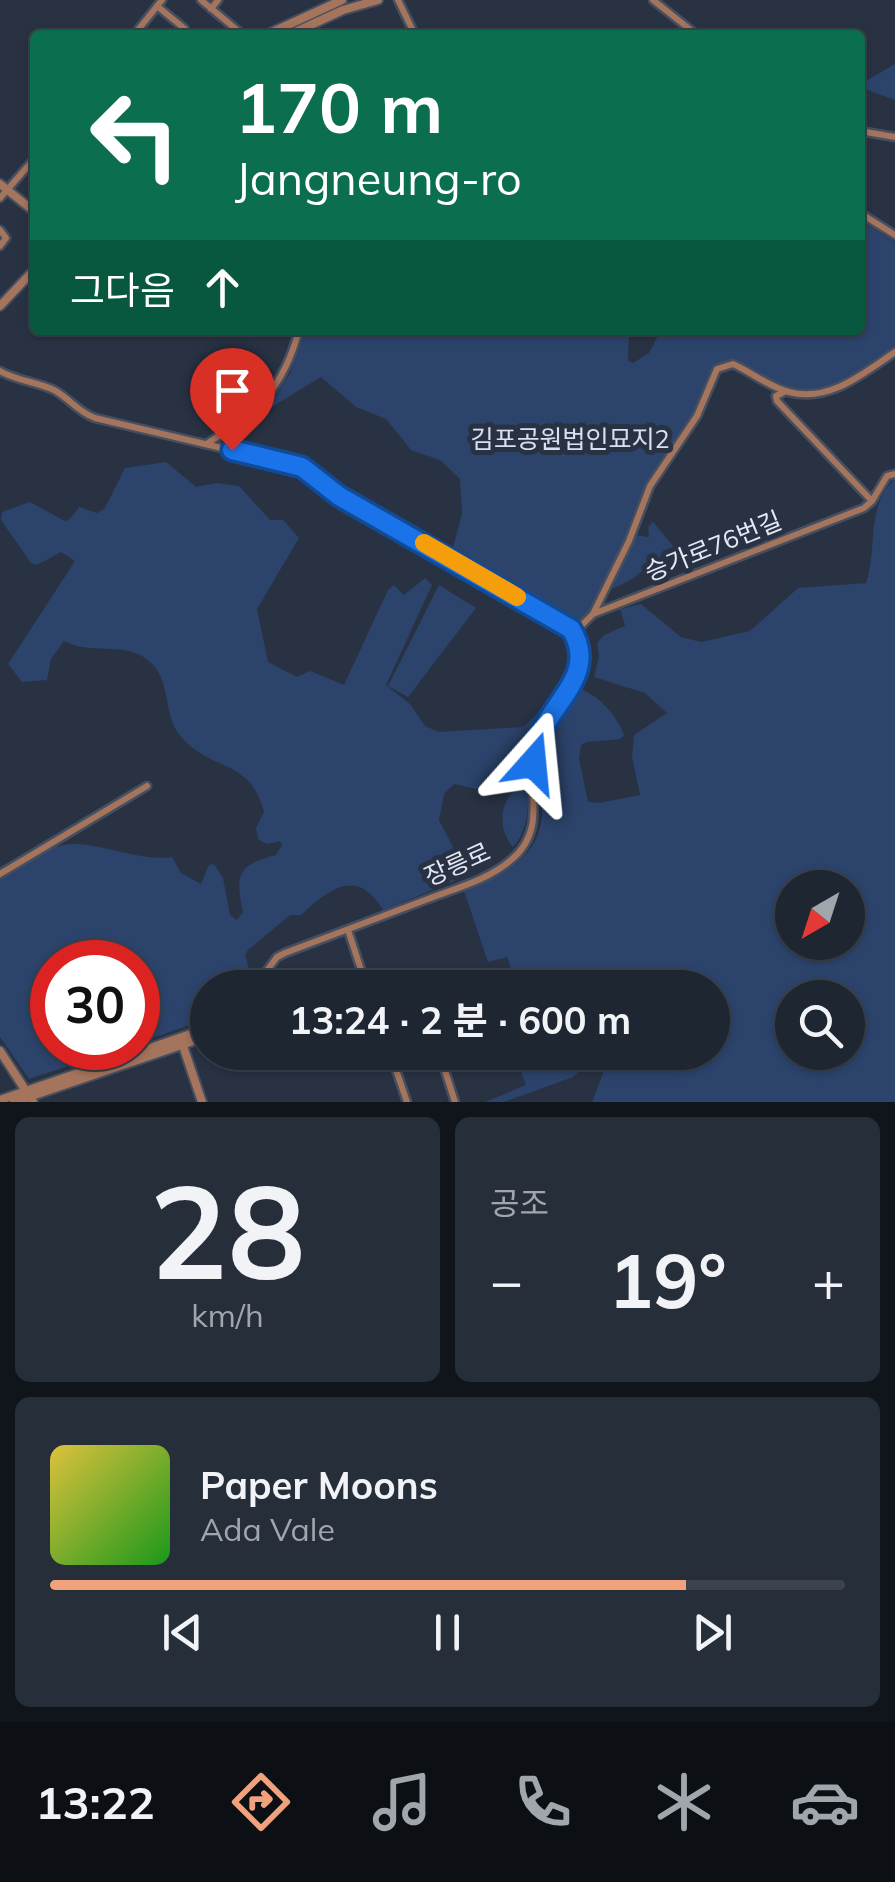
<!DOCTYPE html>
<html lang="ko">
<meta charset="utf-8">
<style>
:root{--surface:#1e2632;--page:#262e3a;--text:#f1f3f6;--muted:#a1a5ac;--line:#3c434d;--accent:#f1a17c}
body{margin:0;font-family:Mulish,"Noto Sans KR",sans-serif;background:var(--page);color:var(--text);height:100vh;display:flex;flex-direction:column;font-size:38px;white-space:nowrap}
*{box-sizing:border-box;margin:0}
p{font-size:32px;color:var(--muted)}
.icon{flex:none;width:55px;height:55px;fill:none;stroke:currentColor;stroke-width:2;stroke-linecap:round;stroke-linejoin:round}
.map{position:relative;height:1102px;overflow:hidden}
.side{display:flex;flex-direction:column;gap:15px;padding:15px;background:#10151c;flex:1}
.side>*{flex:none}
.hud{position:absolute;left:30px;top:30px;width:835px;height:305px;border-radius:10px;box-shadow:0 2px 8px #0004,0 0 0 2px var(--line);background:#0b6e4f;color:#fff;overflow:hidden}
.needle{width:65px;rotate:219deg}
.controls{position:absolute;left:775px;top:870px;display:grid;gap:20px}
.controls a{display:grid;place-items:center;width:90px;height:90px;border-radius:50%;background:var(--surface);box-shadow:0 2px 8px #0004,0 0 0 2px var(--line);font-size:50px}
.speed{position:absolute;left:30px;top:940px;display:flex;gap:20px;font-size:50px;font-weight:700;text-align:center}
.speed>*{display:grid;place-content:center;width:130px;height:130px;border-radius:50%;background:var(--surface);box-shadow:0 2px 8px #0004,0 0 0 2px var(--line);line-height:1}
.speed .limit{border:15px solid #d22;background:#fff;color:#111}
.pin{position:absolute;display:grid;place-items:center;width:85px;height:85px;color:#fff;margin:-102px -42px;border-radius:50% 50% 50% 0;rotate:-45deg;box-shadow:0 0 10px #0007}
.pin .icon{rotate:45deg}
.me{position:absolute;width:110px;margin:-55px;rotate:18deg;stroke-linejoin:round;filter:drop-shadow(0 0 8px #0008)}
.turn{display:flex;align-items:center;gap:35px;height:210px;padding:0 40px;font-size:45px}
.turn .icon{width:130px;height:130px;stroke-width:2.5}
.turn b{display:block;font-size:70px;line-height:85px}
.then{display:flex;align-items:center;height:95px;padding:0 40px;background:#0003;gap:20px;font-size:38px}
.big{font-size:75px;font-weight:700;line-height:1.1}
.side .tile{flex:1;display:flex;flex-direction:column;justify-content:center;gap:15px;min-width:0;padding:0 35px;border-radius:15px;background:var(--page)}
.side .dial{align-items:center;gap:0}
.dial b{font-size:130px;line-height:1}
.song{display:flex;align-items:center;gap:30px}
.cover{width:120px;height:120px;border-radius:15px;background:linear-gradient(135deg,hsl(50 70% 55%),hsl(120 70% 35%))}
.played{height:10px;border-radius:5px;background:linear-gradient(90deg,var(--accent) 80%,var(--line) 80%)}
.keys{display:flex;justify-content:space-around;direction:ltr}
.heat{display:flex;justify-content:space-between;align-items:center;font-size:55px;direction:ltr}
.side .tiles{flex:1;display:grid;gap:15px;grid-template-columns:1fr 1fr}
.tile:last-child{grid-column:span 2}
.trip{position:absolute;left:190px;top:970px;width:540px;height:100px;border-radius:50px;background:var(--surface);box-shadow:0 2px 8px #0004,0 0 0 2px var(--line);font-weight:700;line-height:100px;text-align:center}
.tab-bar{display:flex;height:160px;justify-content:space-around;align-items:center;background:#0c0f14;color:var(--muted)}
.tab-bar .icon{width:70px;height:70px}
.tab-bar .current{color:var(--accent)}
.tab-bar b{font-size:45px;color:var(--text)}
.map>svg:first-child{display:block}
.green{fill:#2c436b;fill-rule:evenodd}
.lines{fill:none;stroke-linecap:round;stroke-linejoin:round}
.minor-casing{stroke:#464f5f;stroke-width:11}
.tertiary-casing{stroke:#464f5f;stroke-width:12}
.minor{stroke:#a5745d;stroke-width:6}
.tertiary{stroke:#a5745d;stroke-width:8}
.route-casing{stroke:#114b97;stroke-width:25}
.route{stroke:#1a73e8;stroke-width:18}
.slow{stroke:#f59e0b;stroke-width:18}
.labels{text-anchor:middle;stroke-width:10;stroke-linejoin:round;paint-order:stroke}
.park-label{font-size:25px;fill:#d7e1f2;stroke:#283243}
.street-label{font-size:25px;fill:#e2e9f4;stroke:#283243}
</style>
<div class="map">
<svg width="895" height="1102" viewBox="0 0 895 1102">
<rect width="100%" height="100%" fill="#283243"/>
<!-- green -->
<path class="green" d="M 895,64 L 895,100 L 865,89 L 864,82 Z
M 860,220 L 895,242 L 895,348 C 863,371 824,403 781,386 C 764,379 749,367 732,361 C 705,363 705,393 695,413 C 682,440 659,463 644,490 C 623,529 614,599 574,625 L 451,555 L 462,514 L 460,479 L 440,460 L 411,450 L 386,419 L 356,407 L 321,377 L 265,411 L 290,373 L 306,330 L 629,330 L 628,361 L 633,363 L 649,353 L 661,330 L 860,330 Z
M 166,462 L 196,487 L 216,483 L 239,486 L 270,520 L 283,520 L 299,538 L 257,609 L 268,662 L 297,677 L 310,671 L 344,685 L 388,590 L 394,585 L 404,595 L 425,578 L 432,585 L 386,685 L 410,704 L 425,726 L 439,732 L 523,727 L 549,703 L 551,705 L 526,752 L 485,787 L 476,789 L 454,784 L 444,794 L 439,820 L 467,874 L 465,877 L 383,910 C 358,868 331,887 301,915 L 290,915 L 248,950 L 245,955 L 250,972 L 248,987 L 208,988 L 207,1019 L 138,1043 L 138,962 L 52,962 L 52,1048 L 123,1048 L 29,1079 L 0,1037 L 0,879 C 17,869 36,853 55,847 C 87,835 137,863 172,857 L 181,873 L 201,884 L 209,865 L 214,864 L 223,878 L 230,915 L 237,920 L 243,912 C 235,875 237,865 276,855 L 282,845 L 280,841 L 267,844 L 258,839 L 256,828 L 264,812 C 250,758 214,773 182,738 C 160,713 174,677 145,658 C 122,642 89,655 64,641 L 51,659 L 47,680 L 22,682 L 8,664 L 75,561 L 61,552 L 37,565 L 31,563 L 1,520 L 2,512 L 30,502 L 65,521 L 70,519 L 79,507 L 97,513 L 105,508 L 125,468 Z
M 895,479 L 895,1102 L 592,1102 L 611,1053 L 712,1052 L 712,988 L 518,987 L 507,957 L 488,962 L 464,891 C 500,876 542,858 542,811 C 541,790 535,769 539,748 C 543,724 562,706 577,688 C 597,693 617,715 624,735 L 620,739 L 587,742 L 581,745 L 579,759 L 588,802 L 599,803 L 640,795 L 632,757 L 634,735 L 667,713 L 645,693 L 594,677 L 599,656 L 597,643 L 604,635 L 625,626 L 620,609 L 641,604 L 681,637 L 701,642 L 750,631 L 798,588 L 866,583 C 878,549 865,506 895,479 ZM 792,888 L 848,888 L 848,942 L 792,942 ZM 792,998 L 848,998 L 848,1052 L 792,1052 Z
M 653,522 L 674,547 L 632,579 L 612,589 L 634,535 L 649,537 L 648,527 Z
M 439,585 L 476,608 L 408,697 L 388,686 Z
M 527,781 C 530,802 528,832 513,847 C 494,825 502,792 527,781 Z
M 514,1053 L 597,1053 L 573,1077 L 504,1102 L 485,1102 L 526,1085 Z"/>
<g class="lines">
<defs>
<path id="minor" d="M 201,0 L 243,35
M 398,0 L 415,35
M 653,0 L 697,35
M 157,6 L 185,29 L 185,35
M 211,9 L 218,0
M 134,35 L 162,0
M 860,131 L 895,137
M 0,198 L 35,158
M 860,213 L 895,235
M 0,230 L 6,238 L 0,246
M 0,371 C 18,381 37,382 54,390 C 69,398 78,412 95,418 L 302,467 L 339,496 L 553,617 C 570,627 580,638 581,659 C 582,693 540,712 534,745 C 526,785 549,829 511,860 C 488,880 456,888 428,899 C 381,917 333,935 285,953 L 277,957 L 254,988
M 784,392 L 776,396 L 777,401 L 872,501
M 208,443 C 258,410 283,390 299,330
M 593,614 L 629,541 L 650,486 L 697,416 L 717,369 L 733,364 C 751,372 769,387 789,392 C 829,403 864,373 895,352
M 574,633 L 593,614 L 864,508 L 872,501 L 887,476 L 895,474
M 0,874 L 147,786
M 348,930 L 367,988
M 390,1052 L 407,1102
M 439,1052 L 455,1102"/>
<path id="tertiary" d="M 266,35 L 342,0
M 289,35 L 343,10 L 378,0
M 0,184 L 35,212
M 0,306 L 35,269
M 324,988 L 363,974
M 349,988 L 366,982
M 181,1040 L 202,1102
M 0,1051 L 33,1102
M 0,1100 L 208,1028
M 14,1102 L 208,1036"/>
</defs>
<!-- minor casing -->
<use href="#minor" class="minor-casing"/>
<!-- tertiary casing -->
<use href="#tertiary" class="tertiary-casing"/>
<!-- minor -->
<use href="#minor" class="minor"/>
<!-- tertiary -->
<use href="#tertiary" class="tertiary"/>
</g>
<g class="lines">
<defs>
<path id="route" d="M 232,450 L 302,467 L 339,496 L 571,629 C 604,682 532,711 533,763"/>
</defs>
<!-- route casing -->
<use href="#route" class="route-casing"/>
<!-- route -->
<use href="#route" class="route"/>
<!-- slow -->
<path class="slow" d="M 424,543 L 517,597"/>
</g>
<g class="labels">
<!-- park labels -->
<g class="park-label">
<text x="570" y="448">김포공원법인묘지2</text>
</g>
<!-- street labels -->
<g class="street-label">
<text transform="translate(713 546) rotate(-22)" y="9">승가로76번길</text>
<text transform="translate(457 864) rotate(-24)" y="9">장릉로</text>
</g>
</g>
</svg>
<div class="controls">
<a><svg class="needle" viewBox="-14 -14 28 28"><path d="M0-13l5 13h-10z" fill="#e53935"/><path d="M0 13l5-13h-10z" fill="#a1a5ac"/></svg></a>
<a><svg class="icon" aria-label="search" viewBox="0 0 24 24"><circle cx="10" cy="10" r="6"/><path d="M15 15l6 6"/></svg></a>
</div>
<div class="speed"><div class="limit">30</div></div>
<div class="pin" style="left:232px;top:450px;background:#d93025"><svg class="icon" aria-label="arrive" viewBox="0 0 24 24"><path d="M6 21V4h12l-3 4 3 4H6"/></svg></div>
<svg class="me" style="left:533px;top:763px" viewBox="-20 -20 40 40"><path d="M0-17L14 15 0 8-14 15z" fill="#1a73e8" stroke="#fff" stroke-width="4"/></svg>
<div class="trip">13:24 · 2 분 · 600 m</div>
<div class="hud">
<div class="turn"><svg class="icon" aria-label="left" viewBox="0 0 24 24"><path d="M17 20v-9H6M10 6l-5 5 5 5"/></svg><div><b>170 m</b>Jangneung-ro</div></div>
<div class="then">그다음<svg class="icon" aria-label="ahead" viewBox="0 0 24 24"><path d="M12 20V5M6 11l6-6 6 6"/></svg></div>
</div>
</div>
<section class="side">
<div class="tiles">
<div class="tile dial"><b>28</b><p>km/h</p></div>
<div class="tile"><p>공조</p>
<div class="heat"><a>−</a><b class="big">19°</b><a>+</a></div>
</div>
<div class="tile">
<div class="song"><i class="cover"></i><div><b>Paper Moons</b><p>Ada Vale</p></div></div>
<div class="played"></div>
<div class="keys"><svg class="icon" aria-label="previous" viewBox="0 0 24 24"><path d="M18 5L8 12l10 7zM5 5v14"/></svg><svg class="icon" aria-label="pause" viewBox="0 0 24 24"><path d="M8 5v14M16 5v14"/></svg><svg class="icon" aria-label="next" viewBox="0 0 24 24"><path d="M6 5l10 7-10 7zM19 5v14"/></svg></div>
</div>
</div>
</section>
<nav class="tab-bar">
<b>13:22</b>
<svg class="icon current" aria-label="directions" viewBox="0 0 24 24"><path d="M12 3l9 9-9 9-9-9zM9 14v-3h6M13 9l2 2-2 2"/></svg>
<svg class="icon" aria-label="music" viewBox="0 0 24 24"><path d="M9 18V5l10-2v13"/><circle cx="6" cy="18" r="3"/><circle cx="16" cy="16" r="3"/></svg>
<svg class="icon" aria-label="phone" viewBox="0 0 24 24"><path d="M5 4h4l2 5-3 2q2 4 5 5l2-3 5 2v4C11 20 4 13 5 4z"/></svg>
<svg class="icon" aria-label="climate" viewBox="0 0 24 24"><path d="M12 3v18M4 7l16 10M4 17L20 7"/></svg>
<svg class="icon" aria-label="car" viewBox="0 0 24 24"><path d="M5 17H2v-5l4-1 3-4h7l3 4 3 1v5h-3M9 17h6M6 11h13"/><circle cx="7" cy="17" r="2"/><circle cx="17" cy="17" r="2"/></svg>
</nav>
